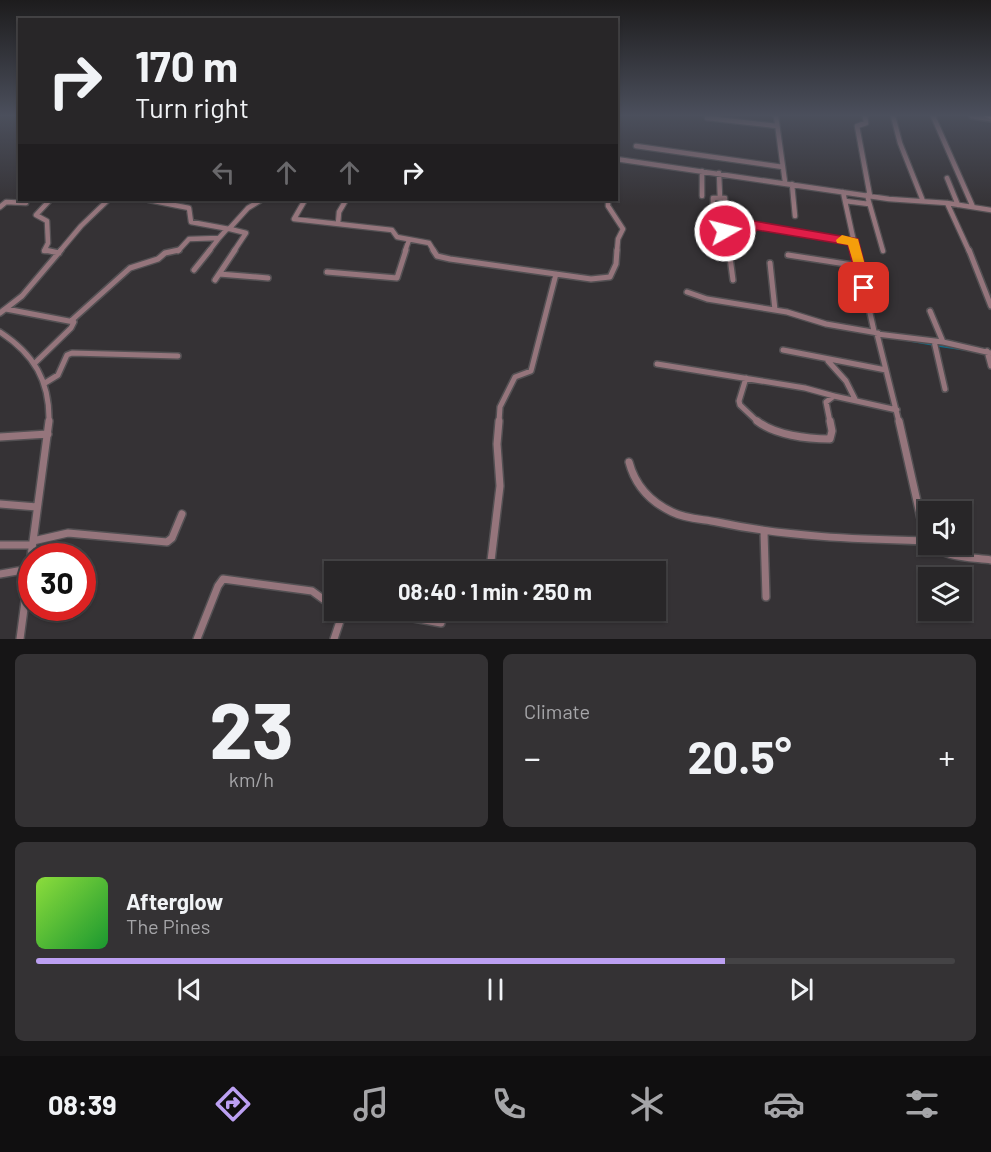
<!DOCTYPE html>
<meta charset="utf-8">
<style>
:root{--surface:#282628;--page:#343234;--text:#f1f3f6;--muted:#a5a5a8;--line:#444345;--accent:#bca0f2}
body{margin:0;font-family:Barlow,sans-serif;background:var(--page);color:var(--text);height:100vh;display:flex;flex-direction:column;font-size:22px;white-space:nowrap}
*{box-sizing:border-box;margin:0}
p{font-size:20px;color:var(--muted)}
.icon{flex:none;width:33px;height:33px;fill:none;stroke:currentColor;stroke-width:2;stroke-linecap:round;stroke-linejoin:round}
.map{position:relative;height:639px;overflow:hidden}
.drawer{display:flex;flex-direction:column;gap:15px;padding:15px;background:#161516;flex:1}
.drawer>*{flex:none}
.banner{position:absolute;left:18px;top:18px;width:600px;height:183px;border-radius:0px;box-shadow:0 2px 4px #0004,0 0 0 2px var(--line);background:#282628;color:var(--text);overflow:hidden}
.tools{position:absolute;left:918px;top:501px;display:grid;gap:12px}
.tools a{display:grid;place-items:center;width:54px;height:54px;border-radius:0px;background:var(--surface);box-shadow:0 2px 4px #0004,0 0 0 2px var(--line);font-size:30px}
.speed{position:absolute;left:18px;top:543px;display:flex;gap:12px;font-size:30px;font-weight:700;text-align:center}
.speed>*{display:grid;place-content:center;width:78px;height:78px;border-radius:50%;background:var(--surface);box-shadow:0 2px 4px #0004,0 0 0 2px var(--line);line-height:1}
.speed .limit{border:9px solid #d22;background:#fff;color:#111}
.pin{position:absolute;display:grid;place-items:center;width:51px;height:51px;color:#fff;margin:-26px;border-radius:12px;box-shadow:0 3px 9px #0006}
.me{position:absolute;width:66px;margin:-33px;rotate:82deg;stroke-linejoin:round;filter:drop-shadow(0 0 4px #0008)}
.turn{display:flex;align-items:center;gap:21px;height:126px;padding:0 18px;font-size:27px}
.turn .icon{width:78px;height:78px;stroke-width:2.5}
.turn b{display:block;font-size:42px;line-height:51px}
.lanes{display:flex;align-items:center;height:57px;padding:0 18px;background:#0003;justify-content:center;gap:30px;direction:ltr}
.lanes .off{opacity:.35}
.big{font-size:45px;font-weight:700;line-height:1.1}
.drawer .widget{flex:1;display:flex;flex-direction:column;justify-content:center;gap:9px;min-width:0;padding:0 21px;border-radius:9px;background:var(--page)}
.drawer .dial{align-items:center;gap:0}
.dial b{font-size:78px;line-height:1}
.song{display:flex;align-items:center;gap:18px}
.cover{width:72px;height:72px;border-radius:9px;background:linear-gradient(135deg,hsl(90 70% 55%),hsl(130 70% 35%))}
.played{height:6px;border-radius:3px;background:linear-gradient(90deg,var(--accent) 75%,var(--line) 75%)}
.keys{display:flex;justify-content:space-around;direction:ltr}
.heat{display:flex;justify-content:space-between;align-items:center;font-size:33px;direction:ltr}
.drawer .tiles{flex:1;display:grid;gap:15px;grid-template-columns:1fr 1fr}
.widget:last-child{grid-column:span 2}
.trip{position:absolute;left:324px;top:561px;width:342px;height:60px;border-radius:0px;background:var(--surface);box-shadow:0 2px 4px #0004,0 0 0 2px var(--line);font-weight:700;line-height:60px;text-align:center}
.menu{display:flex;height:96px;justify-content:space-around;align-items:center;background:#100f10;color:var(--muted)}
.menu .icon{width:42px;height:42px}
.menu .selected{color:var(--accent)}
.menu b{font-size:27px;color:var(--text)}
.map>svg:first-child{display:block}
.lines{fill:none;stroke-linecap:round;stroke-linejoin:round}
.stream{stroke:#0c6e8b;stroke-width:1.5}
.minor-far2-casing{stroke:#535053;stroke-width:7}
.minor-far1-casing{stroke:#535053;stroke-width:8}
.minor-casing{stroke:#535053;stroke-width:10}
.tertiary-casing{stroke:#535053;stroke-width:8}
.trunk-casing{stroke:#535053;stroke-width:3}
.minor-far2{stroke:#95757c;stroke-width:4.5}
.minor-far1{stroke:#95757c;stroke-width:5}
.minor{stroke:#95757c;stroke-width:7}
.tertiary{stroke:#95757c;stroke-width:5}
.trunk{fill:#f6cdd6;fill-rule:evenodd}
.route{fill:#e11d48;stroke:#92132f;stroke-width:1.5}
.slow{fill:#f59e0b}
</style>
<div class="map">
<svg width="991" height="639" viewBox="0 0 991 639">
<rect width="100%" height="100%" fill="#353235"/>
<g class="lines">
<!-- stream -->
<path class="stream" d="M 899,339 L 933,345
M 938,346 L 972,351"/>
<defs>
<path id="minor-far2" d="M 776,116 L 785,182
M 865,116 L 866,123 L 857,126 L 870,196
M 893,116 L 900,143 L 923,201
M 933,116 L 973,207
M 707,118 L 777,126
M 636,146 L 783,167
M 616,159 L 889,199 L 947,203 L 991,210
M 702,171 L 702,196
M 719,173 L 720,198
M 947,178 L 958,205
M 792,184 L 795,216
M 843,192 L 856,251
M 867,195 L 883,251
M 149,200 L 189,208 L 191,222 L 229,229 L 248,208 L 261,200
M 305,200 L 294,219 L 392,230 L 397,237 L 429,243 L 434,251
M 608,200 L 608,206 L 623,229 L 618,239 L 617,251
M 845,201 L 869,204
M 947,203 L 969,251
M 0,207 L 6,202 L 26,203
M 713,215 L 713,198 L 725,198 L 725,207
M 338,224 L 339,212 L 346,200
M 230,229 L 246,233 L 234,251
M 47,251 L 44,251 L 48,243 L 47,221 L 36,215 L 50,200
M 60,251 L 81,226 L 108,200
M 178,251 L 189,239 L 219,238 L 227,229
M 209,251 L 219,238
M 405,251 L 409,240
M 729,251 L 726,229 L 749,231 L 754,225 L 854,242"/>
<path id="minor-far1" d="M 45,250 L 59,253
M 433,250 L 437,256 L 450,259 L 591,279 L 610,277 L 616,264 L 617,250
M 729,250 L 733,280
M 856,250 L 874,331
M 969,250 L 991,306
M 788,255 L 859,266
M 770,263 L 775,310
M 194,270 L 210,250
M 327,272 L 397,278 L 406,250
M 219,274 L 268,278
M 215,280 L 235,250
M 687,292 L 707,299 L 787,312 L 826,324 L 878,333
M 6,309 L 74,322 L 71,328 L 36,362
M 930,311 L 943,342
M 0,313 L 22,296 L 61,250
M 72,320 L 130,268 L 158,259 L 165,253 L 179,250
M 0,332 C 34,354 50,381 49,422
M 934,341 L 945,389
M 783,350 L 886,370
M 987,351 L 991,366
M 828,361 L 846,381 L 855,399
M 657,364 L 805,388 L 834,396
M 746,378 L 739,401 L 740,405 L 758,422
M 45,383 L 58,375 L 67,355 L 72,353 L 178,356
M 499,422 L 500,407 L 515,377 L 531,371 L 556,274
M 830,422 L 826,402 L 834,396 L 897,410
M 899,422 L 877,334 L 943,342 L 991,353"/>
<path id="minor" d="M 757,421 C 775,435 807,439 830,439 L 832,431 L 830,421
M 899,421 L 926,541 C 943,558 969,557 991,560
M 0,437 L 48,434
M 629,462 C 635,485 651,502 672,512 C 686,519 702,519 717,522 C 786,537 856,539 926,541
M 0,504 L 37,507
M 764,532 L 766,597
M 33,541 L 68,533 L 167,542 L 172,538 L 182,514
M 0,545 L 32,545
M 451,572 L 458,566 L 487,567 L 491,561 L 500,486 L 497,444 L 499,421
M 0,574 L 29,569
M 370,610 L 441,623 L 445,610
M 20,639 L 49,421
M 197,639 L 218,586 L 223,579 L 312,591 L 334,607
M 334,639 L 341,618 L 355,610"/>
<path id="tertiary" d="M 972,116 L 991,119"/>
<path id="trunk" d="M 984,116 L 991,116 L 991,119 L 985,117 Z"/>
</defs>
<!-- minor-far2 casing -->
<use href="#minor-far2" class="minor-far2-casing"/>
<!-- minor-far1 casing -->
<use href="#minor-far1" class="minor-far1-casing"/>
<!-- minor casing -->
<use href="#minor" class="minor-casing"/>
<!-- tertiary casing -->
<use href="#tertiary" class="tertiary-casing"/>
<!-- trunk casing -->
<use href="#trunk" class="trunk-casing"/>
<!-- minor-far2 -->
<use href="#minor-far2" class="minor-far2"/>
<!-- minor-far1 -->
<use href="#minor-far1" class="minor-far1"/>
<!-- minor -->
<use href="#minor" class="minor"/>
<!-- tertiary -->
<use href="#tertiary" class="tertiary"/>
<!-- trunk -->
<use href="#trunk" class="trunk"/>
</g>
<!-- sky -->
<linearGradient id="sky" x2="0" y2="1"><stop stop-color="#1d1c1d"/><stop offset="0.56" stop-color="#4b4f5c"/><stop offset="1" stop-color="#4b4f5c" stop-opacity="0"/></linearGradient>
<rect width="991" height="206" fill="url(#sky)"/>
<!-- route -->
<path class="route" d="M 754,221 L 858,239 L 871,288 L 869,291 L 864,292 L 858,288 L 848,245 L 757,230 C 749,239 736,232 725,235 L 719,231 L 723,226 L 747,226 Z"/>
<!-- slow -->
<path class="slow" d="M 842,235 L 858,239 L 865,265 L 864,268 L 855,268 L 848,245 L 837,243 L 836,240 Z"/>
</svg>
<div class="tools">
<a><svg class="icon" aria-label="sound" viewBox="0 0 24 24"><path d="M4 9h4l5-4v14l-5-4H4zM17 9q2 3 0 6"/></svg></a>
<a><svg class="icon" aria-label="layers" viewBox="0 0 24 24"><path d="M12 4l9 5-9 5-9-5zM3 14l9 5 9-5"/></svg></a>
</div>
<div class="speed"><div class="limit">30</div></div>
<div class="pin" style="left:864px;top:288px;background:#d93025"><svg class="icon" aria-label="arrive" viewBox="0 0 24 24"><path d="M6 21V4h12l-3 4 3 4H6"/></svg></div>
<svg class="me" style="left:725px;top:231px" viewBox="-20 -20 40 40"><circle r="17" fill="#e11d48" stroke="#fff" stroke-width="3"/><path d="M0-11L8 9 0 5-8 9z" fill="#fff"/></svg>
<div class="trip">08:40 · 1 min · 250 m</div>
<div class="banner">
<div class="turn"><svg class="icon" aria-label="right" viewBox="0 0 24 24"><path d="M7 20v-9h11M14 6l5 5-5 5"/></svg><div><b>170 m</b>Turn right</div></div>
<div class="lanes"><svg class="icon off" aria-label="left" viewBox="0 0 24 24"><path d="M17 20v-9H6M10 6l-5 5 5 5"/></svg><svg class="icon off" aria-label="ahead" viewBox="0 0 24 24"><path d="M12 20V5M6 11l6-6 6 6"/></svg><svg class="icon off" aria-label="ahead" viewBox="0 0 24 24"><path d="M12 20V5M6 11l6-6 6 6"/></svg><svg class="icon" aria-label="right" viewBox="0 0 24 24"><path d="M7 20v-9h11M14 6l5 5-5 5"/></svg></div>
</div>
</div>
<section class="drawer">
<div class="tiles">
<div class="widget dial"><b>23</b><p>km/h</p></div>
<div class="widget"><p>Climate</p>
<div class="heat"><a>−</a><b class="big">20.5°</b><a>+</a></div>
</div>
<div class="widget">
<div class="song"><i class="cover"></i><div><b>Afterglow</b><p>The Pines</p></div></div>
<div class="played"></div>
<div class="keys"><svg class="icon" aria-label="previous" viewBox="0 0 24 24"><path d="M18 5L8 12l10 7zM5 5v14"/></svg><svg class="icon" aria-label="pause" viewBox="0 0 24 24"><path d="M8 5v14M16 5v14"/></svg><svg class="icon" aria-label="next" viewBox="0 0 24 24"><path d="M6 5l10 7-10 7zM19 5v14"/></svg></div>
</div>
</div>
</section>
<nav class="menu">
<b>08:39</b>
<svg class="icon selected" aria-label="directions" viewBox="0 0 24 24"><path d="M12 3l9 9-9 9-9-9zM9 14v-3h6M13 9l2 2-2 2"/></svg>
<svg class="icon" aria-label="music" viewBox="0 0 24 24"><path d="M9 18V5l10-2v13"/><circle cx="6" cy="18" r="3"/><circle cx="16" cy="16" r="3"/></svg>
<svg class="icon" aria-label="phone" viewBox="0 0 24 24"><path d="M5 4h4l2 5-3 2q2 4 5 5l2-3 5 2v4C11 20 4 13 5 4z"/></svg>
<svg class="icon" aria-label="climate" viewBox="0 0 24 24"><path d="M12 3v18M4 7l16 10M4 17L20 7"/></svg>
<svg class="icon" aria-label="car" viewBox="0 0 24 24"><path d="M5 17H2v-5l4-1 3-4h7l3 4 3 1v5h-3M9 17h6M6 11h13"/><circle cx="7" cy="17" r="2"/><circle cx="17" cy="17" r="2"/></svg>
<svg class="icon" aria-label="filters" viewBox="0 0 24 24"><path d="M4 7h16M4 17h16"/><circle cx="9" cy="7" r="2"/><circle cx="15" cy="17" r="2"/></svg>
</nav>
